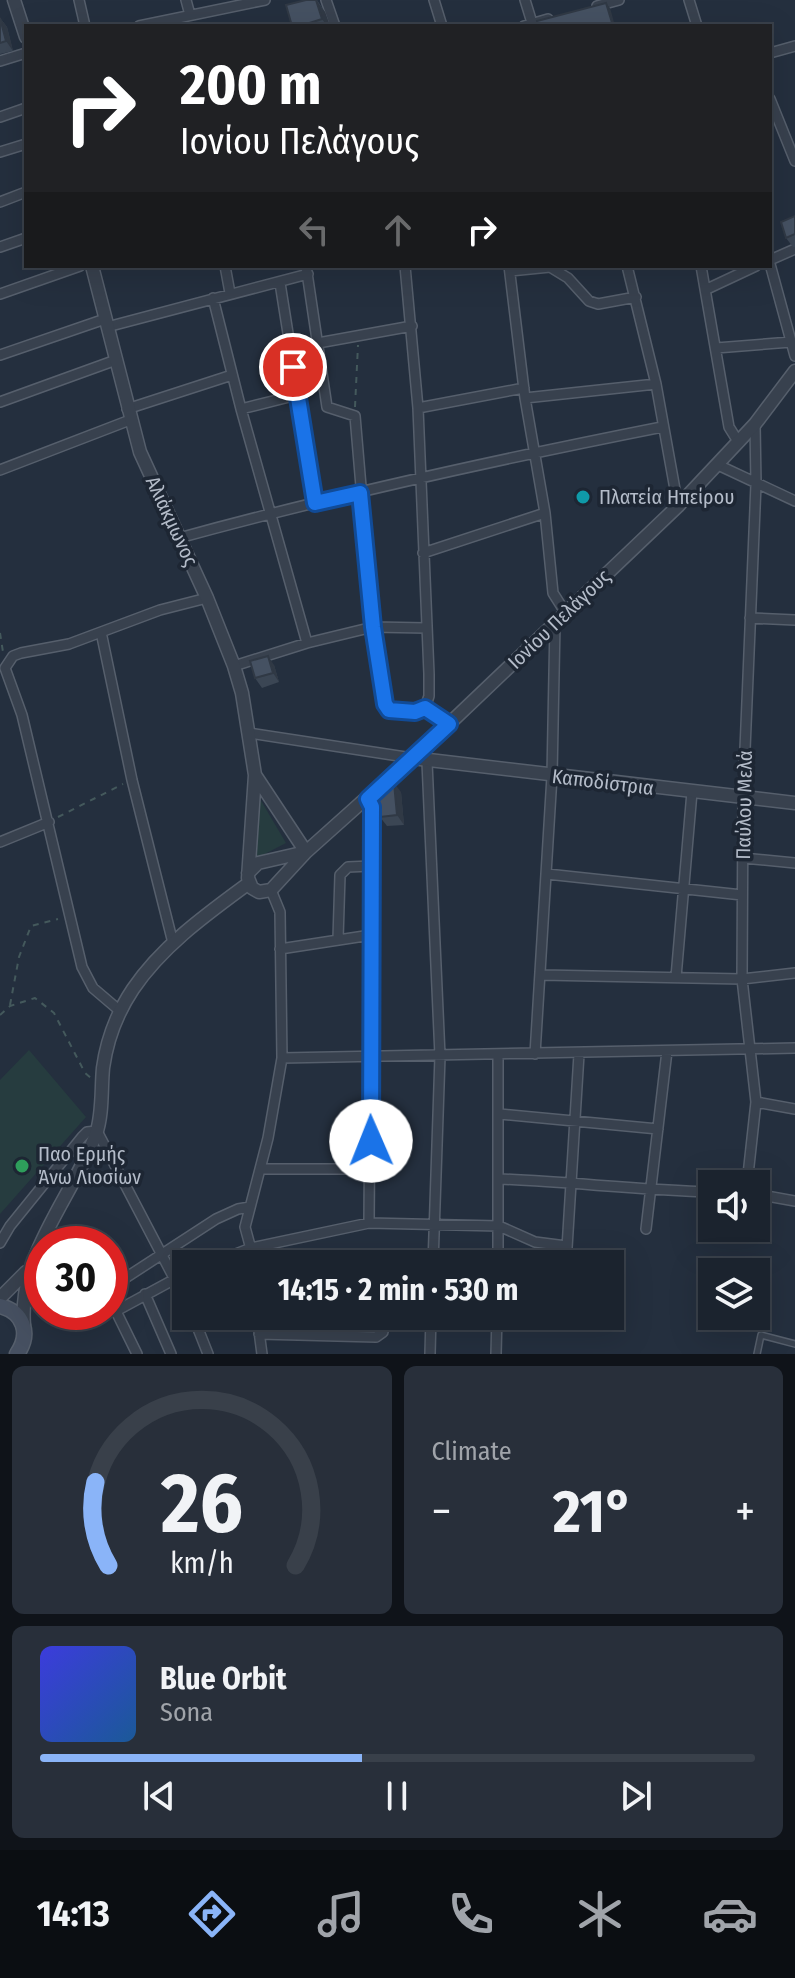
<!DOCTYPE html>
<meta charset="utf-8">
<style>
:root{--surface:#1b232e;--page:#282f3a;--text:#f1f3f6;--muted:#a0a4aa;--line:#39404a;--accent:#8ab4f8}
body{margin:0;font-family:"Fira Sans Condensed",sans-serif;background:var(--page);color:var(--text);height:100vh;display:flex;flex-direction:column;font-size:30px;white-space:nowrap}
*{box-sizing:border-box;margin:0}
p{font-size:26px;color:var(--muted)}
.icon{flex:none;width:44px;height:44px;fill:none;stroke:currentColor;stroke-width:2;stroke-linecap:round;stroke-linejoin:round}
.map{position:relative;height:1354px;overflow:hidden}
.details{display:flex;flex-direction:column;gap:12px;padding:12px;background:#0f1319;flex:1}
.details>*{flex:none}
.hud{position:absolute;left:24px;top:24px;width:748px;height:244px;border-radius:0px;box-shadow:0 8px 32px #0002,0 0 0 2px var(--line);background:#202124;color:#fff;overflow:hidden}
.fabs{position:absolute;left:698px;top:1170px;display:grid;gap:16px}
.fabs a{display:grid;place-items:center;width:72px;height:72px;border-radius:0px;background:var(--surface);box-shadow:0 8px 32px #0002,0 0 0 2px var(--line);font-size:40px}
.speed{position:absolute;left:24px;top:1226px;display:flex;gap:16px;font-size:40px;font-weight:700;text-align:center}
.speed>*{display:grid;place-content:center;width:104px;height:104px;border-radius:50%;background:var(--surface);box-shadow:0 8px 32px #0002,0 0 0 2px var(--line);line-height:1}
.speed .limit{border:12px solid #d22;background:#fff;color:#111}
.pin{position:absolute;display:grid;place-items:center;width:68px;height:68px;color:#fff;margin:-34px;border:4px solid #fff;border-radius:50%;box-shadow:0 2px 8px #0007}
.me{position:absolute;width:88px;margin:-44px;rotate:359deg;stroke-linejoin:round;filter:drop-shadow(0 0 6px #0008)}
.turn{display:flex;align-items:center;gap:28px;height:168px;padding:0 24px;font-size:36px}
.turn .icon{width:104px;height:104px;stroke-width:2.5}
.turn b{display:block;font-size:56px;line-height:68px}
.lanes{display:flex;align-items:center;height:76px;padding:0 24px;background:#0003;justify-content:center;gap:40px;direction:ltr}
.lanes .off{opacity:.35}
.big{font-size:60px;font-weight:700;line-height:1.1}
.details .widget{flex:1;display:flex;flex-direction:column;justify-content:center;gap:12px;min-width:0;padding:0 28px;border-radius:12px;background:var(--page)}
.details .dial{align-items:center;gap:0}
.dial svg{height:208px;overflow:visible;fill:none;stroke:var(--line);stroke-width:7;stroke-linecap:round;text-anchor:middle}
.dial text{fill:var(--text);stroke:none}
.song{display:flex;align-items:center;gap:24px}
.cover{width:96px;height:96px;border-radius:12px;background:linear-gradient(135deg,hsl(240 70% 55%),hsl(210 70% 35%))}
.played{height:8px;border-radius:4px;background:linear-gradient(90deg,var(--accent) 45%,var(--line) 45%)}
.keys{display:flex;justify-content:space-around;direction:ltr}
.heat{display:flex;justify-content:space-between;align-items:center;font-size:44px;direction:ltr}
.details .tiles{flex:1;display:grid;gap:12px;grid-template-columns:1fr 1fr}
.widget:last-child{grid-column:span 2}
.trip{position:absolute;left:172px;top:1250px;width:452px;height:80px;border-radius:0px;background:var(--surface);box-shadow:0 8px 32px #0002,0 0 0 2px var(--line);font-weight:700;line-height:80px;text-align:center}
.dock{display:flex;height:128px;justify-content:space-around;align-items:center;background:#0b0e12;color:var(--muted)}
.dock .icon{width:56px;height:56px}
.dock .active{color:var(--accent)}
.dock b{font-size:36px;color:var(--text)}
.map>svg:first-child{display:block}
.green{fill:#263c3f}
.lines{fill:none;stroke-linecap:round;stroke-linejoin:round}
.service-casing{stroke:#565f6c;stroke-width:8}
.minor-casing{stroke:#565f6c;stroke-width:12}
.tertiary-casing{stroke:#565f6c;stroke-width:15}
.secondary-casing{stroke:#565f6c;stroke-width:17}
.path{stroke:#44595c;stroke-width:2;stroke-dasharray:6 6;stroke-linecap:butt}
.service{stroke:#38414e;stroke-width:5}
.minor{stroke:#38414e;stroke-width:9}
.tertiary{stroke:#38414e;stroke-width:12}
.secondary{stroke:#465061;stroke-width:14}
.wall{fill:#3b4654}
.shaded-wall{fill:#303945}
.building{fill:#455162;stroke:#303945;stroke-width:2}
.route-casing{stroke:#114b97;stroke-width:20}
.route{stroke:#1a73e8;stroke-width:14}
.culture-dot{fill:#0f9aa8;stroke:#1d2633;stroke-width:3}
.leisure-dot{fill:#2e9e5b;stroke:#1d2633;stroke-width:3}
.labels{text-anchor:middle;stroke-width:7;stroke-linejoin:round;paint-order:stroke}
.poi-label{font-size:20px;fill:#b4bcc9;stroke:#1d2633;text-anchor:start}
.street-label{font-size:20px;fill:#b4bcc9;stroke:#1d2633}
</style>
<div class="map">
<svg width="795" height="1354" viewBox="0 0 795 1354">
<rect width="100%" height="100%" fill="#242f3e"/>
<!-- green -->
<path class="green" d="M 260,799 L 286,843 L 255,859 L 255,833 Z
M 29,1050 L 86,1117 L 0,1214 L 0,1080 Z"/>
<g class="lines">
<defs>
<path id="service" d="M 757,1354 L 761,1335 L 795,1344"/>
<path id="minor" d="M 79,0 L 85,26
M 186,0 L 190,15
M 326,0 L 335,26
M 434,0 L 442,26
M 525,0 L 533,26
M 689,0 L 697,26
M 597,6 L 619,0
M 139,26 L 265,0
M 524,26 L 548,19
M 770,53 L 795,46
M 0,61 L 26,53
M 770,99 L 795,161
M 0,117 L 26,108
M 0,152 L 26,144
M 0,202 L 26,192
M 0,247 L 26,238
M 770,260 L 795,249
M 770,264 L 795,356
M 225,266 L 230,293
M 306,266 L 327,407 L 355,416 L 373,627 L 385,704 L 389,710 L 415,712 L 425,708
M 405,266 L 418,408 L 429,674 L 429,696 L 425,708 L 449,724
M 509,266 L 525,398 L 545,513 L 553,593 L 565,612
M 627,266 L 656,384 L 678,506
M 701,266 L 729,427 L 739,443
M 510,271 L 550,267 L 568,278 L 589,301 L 598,304 L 636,297
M 280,283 L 315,503
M 707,289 L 756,266
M 0,294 L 80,266
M 213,298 L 241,409 L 307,643
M 107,327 L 308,274
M 318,343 L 412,326
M 716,348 L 791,342
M 0,355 L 105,319
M 525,398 L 656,384
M 0,402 L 116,360
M 418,408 L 524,388
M 127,409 L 232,375
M 241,409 L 297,395
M 718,465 L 795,501
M 0,470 L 130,420
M 179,538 C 339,494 500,459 662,427
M 423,553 L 545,513
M 750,618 L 795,620
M 101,632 L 132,780 L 173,943
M 234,666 L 307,643 L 373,627 L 426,628
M 249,733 L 412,758
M 427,762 L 440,1056 L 433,1264
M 368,799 L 372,807 L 369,1223
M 0,842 L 49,822
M 743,858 L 795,863
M 547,874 L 742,895
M 338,939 L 340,875 L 348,867 L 371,866
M 280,949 L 371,935
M 542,975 L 742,979 L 795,973
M 676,977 L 692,792
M 120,1011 L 93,988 L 82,967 L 22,715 L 5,668 L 13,656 L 21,653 L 69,644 L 160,610 L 207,598
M 535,1054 L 552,776 L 555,623
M 282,1058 L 795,1048
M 756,1102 L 795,1109
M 500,1114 L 658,1129
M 261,1169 L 371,1169
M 500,1179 C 571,1182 641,1190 712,1192
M 747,1184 L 756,1102 L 742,979 L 743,798 L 756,484 L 755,424
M 756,1194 L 795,1201
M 646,1229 L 667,1051
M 0,1243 L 10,1226 L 82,1137 L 87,1132 L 97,1131 L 186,1301
M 210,1264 L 251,1248 L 369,1223 L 499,1226 L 535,1242 L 566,1246
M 255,1264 L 245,1227 L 268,1138 L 282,1058 L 280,912 L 271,890
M 498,1264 L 498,1054
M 566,1264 L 579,1054
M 110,1288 L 216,1219 L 238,1209 L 250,1207
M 145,1294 L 171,1354
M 110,1299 L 137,1354
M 116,1311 L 186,1273
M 193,1316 L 208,1354
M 257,1316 L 262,1354
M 259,1334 L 376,1337 L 383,1332 L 383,1316
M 430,1354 L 431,1316
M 496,1354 L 497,1316"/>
<path id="tertiary" d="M 14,0 L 26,37
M 92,266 L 140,452 L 207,598 L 234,666 L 242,693 L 255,775 L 248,878 L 252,888 L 259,892 L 271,890 L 306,852 L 449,724 L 678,506 L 755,424 L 795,371
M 412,758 L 795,803
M 255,775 L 306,852
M 248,873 L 258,863 L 306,852
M 0,1298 L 26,1272
M 24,1325 C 18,1254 72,1198 96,1134 C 103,1114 101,1089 103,1068 C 107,1039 117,1013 133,989 C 163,945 207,914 249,883"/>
<path id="secondary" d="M 0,1306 C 24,1312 31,1334 17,1354"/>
</defs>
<!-- service casing -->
<use href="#service" class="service-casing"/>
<!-- minor casing -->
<use href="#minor" class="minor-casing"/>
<!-- tertiary casing -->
<use href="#tertiary" class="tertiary-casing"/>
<!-- secondary casing -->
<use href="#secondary" class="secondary-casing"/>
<!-- path -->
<path class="path" d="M 355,407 L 358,345
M 0,633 L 3,652
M 58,817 L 123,784
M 10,1005 L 19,957 L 31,926 L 58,919
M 0,1015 L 10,1006 L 35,998 L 54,1013 L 85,1073 L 91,1078"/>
<!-- service -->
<use href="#service" class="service"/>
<!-- minor -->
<use href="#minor" class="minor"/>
<!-- tertiary -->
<use href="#tertiary" class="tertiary"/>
<!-- secondary -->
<use href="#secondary" class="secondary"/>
</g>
<!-- wall -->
<path class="wall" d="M 306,0 L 317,0 L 325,12 L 330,26 L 292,26 Z
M 0,18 L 7,27 L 13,51 L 0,54 Z
M 795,216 L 795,247 L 793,247 L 786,238 Z
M 274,665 L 279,682 L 262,688 L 255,678 Z
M 401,792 L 404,825 L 387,826 L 380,817 Z"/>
<!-- shaded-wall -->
<path class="shaded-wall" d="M 316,0 L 325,12 L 330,26 L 327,26 L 322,19 Z
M 606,3 L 610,8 L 615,26 L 613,26 Z
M 0,18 L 7,27 L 13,51 L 6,41 Z
M 268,656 L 274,665 L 279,682 L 273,673 Z
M 394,783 L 401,792 L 404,825 L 397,815 Z"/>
<!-- building -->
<path class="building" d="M 306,0 L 316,0 L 322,19 L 300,26 L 292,26 L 286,5 Z
M 606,3 L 613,26 L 538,26 L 537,21 Z
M 0,18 L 6,41 L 0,43 Z
M 795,216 L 795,234 L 786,238 L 781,222 Z
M 268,656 L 273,673 L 255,678 L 250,661 Z
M 394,783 L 397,815 L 380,817 L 377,784 Z"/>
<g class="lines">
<defs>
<path id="route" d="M 293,367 L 315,503 L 360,493 L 373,627 L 385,704 L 389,710 L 415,712 L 425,708 L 449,724 L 368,799 L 372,807 L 371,1141"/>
</defs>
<!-- route casing -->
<use href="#route" class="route-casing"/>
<!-- route -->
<use href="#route" class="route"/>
</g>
<!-- markers -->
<circle class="culture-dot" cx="583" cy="497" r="8"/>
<circle class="leisure-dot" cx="22" cy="1166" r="8"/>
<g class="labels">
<!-- poi labels -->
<g class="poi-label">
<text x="599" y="504">Πλατεία Ηπείρου</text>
<text x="38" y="1161">Παο Ερμής<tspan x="38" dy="23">Άνω Λιοσίων</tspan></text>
</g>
<!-- street labels -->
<g class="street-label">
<text transform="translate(172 521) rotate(65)" y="7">Αλιάκμωνος</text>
<text transform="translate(559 619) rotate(-44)" y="7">Ιονίου Πελάγους</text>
<text transform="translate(603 782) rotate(7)" y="7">Καποδίστρια</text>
<text transform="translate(744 805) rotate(-89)" y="7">Παύλου Μελά</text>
</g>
</g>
</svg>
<div class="fabs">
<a><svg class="icon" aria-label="sound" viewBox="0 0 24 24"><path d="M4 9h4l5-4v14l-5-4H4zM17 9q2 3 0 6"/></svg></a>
<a><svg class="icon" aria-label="layers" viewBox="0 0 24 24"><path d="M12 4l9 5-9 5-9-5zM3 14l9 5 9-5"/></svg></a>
</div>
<div class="speed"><div class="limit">30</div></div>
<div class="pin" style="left:293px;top:367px;background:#d93025"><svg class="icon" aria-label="arrive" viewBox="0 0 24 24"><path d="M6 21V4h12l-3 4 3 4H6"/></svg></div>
<svg class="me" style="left:371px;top:1141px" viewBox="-20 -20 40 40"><circle r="19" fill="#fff"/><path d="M0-13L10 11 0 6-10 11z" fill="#1a73e8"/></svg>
<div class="trip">14:15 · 2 min · 530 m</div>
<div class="hud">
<div class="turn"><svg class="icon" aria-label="right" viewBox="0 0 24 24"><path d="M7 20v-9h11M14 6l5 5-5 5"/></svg><div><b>200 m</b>Ιονίου Πελάγους</div></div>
<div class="lanes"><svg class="icon off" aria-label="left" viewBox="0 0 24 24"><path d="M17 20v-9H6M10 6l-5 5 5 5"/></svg><svg class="icon off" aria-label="ahead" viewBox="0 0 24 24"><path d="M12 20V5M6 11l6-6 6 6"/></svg><svg class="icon" aria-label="right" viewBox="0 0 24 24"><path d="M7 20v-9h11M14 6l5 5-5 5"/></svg></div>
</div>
</div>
<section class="details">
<div class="tiles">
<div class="widget dial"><svg viewBox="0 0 100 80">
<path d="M14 69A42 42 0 1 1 86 69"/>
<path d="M14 69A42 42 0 0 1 9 37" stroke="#8ab4f8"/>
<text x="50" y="56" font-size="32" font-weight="700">26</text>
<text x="50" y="72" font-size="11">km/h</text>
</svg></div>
<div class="widget"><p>Climate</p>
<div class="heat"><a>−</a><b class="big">21°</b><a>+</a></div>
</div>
<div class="widget">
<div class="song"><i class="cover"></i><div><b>Blue Orbit</b><p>Sona</p></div></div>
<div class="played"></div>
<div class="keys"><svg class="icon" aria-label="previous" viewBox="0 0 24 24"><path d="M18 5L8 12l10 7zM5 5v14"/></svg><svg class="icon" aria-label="pause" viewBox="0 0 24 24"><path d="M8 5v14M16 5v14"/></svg><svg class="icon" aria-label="next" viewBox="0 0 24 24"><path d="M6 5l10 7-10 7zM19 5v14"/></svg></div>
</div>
</div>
</section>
<nav class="dock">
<b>14:13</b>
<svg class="icon active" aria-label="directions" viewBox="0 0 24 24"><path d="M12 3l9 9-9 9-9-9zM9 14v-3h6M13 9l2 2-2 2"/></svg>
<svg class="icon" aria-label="music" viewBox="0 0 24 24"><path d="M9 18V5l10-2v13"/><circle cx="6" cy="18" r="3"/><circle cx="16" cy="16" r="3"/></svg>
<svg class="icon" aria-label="phone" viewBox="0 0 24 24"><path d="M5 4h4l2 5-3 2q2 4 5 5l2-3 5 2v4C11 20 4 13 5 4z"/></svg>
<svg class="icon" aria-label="climate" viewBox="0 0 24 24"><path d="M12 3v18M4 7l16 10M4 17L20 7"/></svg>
<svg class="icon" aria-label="car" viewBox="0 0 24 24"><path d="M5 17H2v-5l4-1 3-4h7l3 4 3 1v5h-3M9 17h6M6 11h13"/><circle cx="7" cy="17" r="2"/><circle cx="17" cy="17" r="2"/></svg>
</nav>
